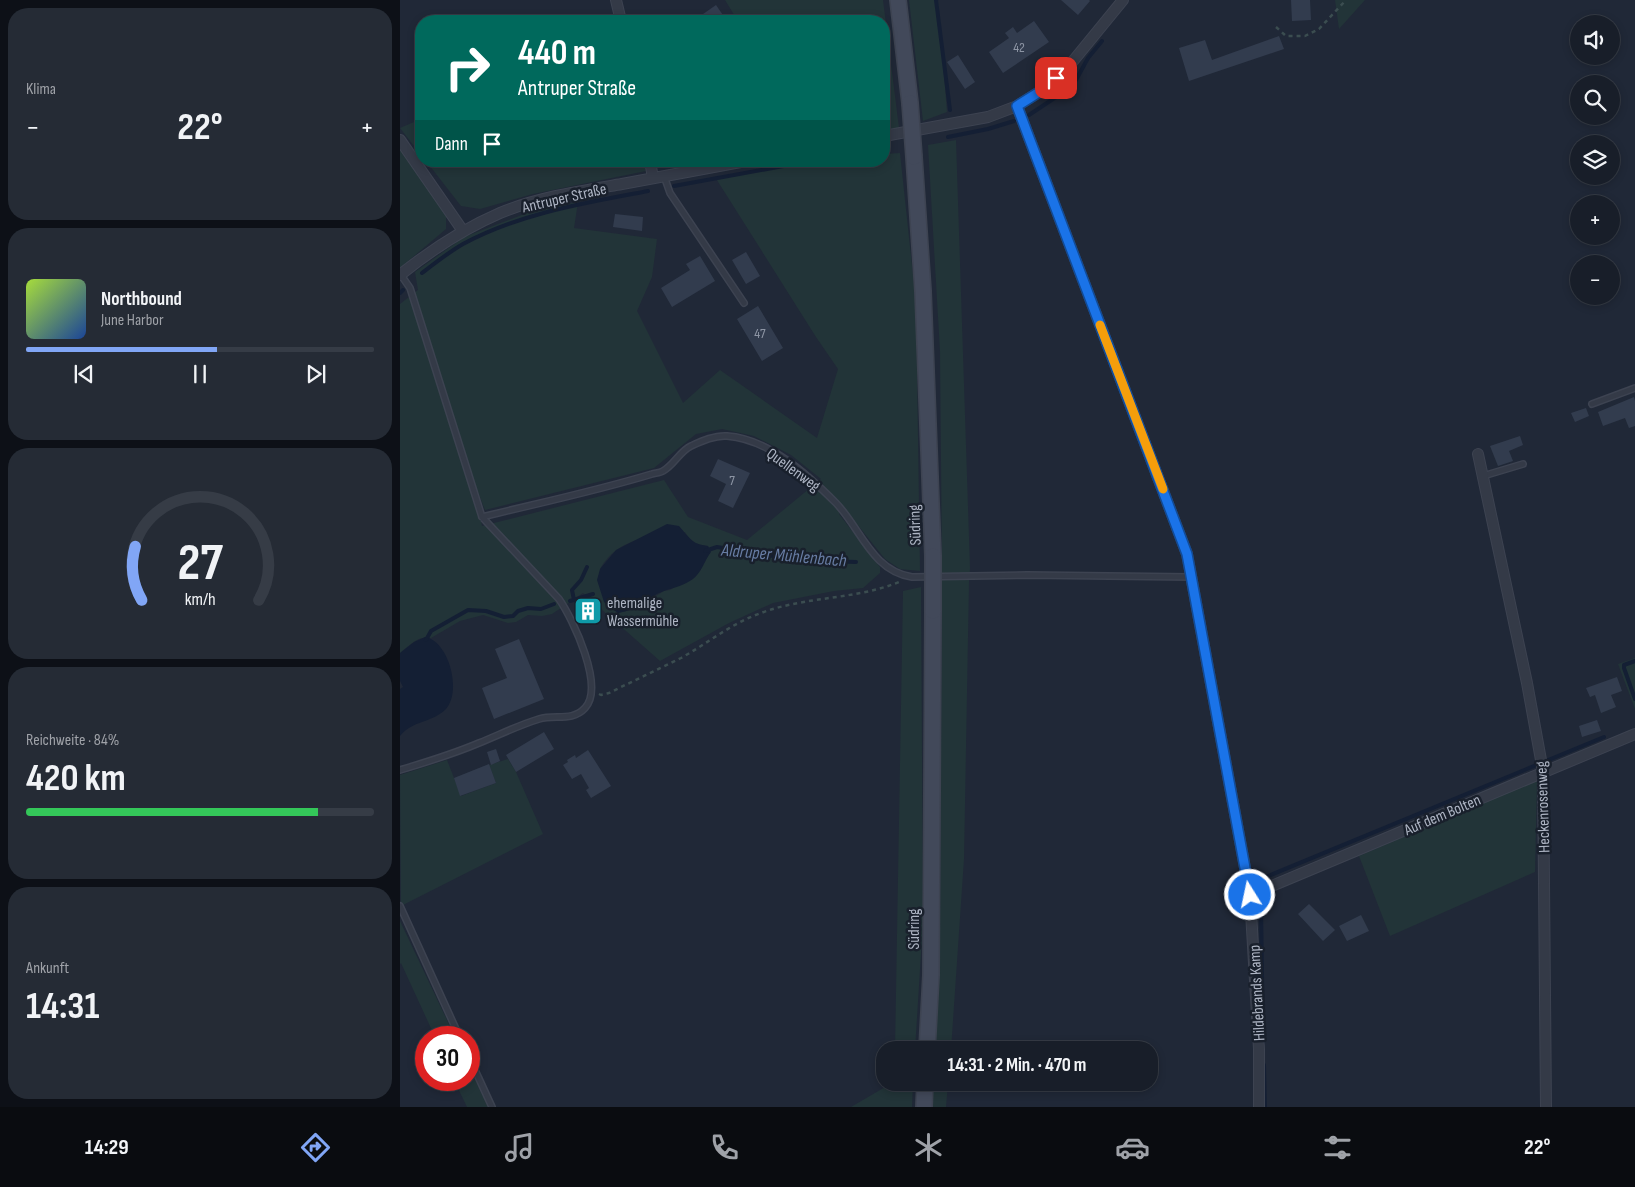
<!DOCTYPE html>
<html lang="de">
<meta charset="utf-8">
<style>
:root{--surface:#181e29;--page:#252b35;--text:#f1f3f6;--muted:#9fa2a8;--line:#363c46;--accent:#81a6f6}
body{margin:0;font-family:"Sofia Sans Condensed",sans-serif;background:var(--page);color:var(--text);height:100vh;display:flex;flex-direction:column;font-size:19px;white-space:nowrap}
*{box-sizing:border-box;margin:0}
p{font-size:16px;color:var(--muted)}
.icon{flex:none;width:28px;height:28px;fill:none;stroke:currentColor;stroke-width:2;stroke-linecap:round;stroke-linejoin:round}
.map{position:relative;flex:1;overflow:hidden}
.sheet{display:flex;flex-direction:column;gap:8px;padding:8px;background:#0d1017;width:400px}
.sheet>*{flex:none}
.hud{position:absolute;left:15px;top:15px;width:475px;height:152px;border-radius:20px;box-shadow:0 2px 8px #0003,0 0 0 1px var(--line);background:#00695c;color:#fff;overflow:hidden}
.buttons{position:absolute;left:1170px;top:15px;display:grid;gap:10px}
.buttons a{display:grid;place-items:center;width:50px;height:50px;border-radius:50%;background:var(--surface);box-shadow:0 2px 8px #0003,0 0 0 1px var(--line);font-size:25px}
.speed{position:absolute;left:15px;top:1026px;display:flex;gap:10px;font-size:25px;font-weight:700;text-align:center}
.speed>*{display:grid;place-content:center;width:65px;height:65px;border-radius:50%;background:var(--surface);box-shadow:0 2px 8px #0003,0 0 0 1px var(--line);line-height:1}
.speed .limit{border:8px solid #d22;background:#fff;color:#111}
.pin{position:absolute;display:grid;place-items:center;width:42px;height:42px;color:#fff;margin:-21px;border-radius:10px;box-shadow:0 2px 8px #0006}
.me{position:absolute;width:55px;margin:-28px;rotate:350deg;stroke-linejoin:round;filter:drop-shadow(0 0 4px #0008)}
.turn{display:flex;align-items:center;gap:18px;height:105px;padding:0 20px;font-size:22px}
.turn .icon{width:65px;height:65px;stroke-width:2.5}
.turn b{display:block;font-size:35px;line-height:42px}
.then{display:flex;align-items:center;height:48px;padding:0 20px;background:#0003;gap:10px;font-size:19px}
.big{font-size:38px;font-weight:700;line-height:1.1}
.sheet .widget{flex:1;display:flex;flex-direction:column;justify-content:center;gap:8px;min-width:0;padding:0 18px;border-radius:20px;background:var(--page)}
.sheet .dial{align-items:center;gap:0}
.dial svg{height:130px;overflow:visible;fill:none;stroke:var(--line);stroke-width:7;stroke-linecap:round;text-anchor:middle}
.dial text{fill:var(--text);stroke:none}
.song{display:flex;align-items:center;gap:15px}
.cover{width:60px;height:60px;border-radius:8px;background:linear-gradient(135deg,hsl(80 70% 55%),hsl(220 70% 35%))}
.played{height:5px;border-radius:2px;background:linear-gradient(90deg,var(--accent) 55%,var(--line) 55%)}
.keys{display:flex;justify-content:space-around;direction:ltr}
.heat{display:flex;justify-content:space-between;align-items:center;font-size:28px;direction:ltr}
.charge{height:8px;border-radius:4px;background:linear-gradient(90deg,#34c759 84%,var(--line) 0)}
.trip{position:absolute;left:476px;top:1041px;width:282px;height:50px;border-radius:20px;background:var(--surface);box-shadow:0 2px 8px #0003,0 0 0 1px var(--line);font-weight:700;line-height:50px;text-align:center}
.tab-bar{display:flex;height:80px;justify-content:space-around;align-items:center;background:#0a0c10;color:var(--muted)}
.tab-bar .icon{width:35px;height:35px}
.tab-bar .on{color:var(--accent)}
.tab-bar b{font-size:22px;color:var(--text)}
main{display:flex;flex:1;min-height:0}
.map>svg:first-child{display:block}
.green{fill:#223438;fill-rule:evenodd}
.water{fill:#141f34}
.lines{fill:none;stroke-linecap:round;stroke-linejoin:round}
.stream{stroke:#141f34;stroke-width:4}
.building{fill:#323c4e}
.lane-casing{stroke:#3d4351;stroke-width:8}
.street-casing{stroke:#3d4351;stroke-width:12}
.secondary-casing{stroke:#3d4351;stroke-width:18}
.path{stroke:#3b4d50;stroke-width:2.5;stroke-dasharray:4 4;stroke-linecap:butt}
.lane{stroke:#343a47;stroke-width:5}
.street{stroke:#343a47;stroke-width:10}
.secondary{stroke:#42495a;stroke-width:15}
.secondary-bridge-casing{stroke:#3d4351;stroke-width:18;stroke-linecap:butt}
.secondary-bridge{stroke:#42495a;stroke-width:15}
.route-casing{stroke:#114b97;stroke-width:12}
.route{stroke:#1a73e8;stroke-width:9}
.slow{stroke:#f59e0b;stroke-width:9}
.labels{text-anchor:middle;stroke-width:5;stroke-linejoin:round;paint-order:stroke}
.number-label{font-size:14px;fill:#8d95a4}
.street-label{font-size:16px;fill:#aeb5c4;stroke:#19202c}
.poi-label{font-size:16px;fill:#aeb5c4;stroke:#19202c;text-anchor:start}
.water-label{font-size:18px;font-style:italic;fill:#677ca3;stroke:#19202c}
</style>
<main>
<section class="sheet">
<div class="widget"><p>Klima</p>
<div class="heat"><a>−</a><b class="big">22°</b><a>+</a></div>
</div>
<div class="widget">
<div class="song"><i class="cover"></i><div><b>Northbound</b><p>June Harbor</p></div></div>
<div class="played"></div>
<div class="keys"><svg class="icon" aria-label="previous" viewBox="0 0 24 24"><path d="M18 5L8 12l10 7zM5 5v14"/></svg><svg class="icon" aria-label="pause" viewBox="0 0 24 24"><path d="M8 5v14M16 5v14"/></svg><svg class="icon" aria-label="next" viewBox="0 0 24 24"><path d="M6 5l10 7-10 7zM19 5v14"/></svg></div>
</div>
<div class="widget dial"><svg viewBox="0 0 100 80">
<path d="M14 69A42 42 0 1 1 86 69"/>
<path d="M14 69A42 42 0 0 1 10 36" stroke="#81a6f6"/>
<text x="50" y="56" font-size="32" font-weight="700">27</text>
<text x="50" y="72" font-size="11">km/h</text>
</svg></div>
<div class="widget"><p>Reichweite · 84%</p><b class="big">420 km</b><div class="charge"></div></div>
<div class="widget"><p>Ankunft</p><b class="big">14:31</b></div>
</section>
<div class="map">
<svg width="1235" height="1107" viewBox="0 0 1235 1107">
<rect width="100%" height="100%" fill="#202837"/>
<!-- green -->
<path class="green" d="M 325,0 L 483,0 L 499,128 L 484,130 L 484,21 L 338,21 Z
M 509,0 L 538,0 L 547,112 L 523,121 Z
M 935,0 L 965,0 L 939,29 Z
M 21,119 L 21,155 L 0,128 Z
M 556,140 L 570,568 L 569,582 L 564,859 L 551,1050 L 533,1050 L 540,929 L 542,571 L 540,351 L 528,145 Z
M 0,148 L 46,215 L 46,229 L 0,268 Z
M 500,153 L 516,303 L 520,571 L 500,569 L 485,559 L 444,508 L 439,514 L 480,567 L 480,573 L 463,588 L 434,591 L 373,603 L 329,623 L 260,661 L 183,593 L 152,614 L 142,616 L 128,615 L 116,622 L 108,623 L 83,615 L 60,621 L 31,638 C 18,635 9,646 0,653 L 0,304 L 18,290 L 15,272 L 64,237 L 135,210 L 178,202 L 174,228 L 257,239 L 252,277 L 237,311 L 283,403 L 320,370 L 417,438 L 438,369 L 416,337 L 315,177 L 431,161 L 484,161 L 484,154 ZM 322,429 L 354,436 L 391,455 L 421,479 L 347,540 L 288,517 L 264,480 L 82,526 L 75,485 L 85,510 L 254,468 L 296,434 ZM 285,532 C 291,542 297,545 308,546 L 310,552 L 300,571 L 270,590 L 264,591 L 235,609 L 218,613 L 205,604 L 200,569 C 218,537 252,536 285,532 Z
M 26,161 L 244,161 L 246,171 L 133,194 L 80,209 L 61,206 Z
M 521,587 L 523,921 L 515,1050 L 495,1050 L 503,591 Z
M 1235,658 L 1235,709 L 1218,664 Z
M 108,759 L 116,772 L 143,834 L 1,906 L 0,775 L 47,760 L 61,796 L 96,783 L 89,765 Z
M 1137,780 L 1135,872 L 990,936 L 959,856 Z
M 0,921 L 55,1037 L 35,1037 L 1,963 L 0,964 Z
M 69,1067 L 88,1107 L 67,1107 L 54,1080 L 69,1080 Z
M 492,1083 L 513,1083 L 512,1107 L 451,1107 Z
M 531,1083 L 548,1083 L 546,1107 L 529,1107 Z"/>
<!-- water -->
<path class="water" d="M 267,524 L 279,526 C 290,538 291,544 308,546 L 311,552 C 304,561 302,572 293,579 C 285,585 273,588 264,591 C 247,597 237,610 218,613 L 204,602 L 197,580 L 200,569 L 216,550 Z
M 25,637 C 49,641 62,691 46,709 C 32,723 13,720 0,736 L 0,689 L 3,687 L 0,681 L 0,653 L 14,642 Z"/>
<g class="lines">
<!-- stream -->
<path class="stream" d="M 536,0 L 550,110
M 629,115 L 659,95 L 676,80 L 688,58 L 702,41
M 548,137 L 588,129 L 614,121
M 274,186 L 411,161
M 22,273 C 35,263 49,252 63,244 C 121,213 184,203 248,191
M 0,293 L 3,290
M 305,551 L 317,547 L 398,560 L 456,562
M 174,600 L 172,590 L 181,580 L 187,567
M 170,601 L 193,594
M 26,640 L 31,631 L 68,610 L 86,611 L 104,617 L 113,616 L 118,611 L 128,608 L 141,609 L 154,604
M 1235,661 L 1224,665 L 1224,668 L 1235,699
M 861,879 L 1204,737
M 861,907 L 863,1043
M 864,1065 L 865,1107"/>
</g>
<!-- building -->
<path class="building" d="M 661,0 L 689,0 L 690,1 L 678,15 Z
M 891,0 L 910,0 L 911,20 L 892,21 Z
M 316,5 L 327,21 L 293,21 Z
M 634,21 L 649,42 L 603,73 L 589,52 L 609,38 L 605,33 L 613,27 L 617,33 Z
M 879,36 L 884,49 L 789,81 L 779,48 L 805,40 L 812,60 Z
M 558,55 L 575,82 L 565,89 L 547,62 Z
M 215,214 L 243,217 L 242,231 L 213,227 Z
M 346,252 L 360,276 L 346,284 L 332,260 Z
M 300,256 L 315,281 L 272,307 L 261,288 L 290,270 L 286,264 Z
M 358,306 L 383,348 L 362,361 L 337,319 Z
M 1234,397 L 1235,401 L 1235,426 L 1229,428 L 1225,418 L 1203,426 L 1198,412 Z
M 1186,408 L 1189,416 L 1175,422 L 1171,413 Z
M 1120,436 L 1123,445 L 1109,451 L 1113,461 L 1098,466 L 1090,446 Z
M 318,459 L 350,473 L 333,508 L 318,501 L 326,484 L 310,476 Z
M 195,600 L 200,617 L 180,621 L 176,605 Z
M 119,639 L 144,699 L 94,719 L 82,688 L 107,678 L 95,649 Z
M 1217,677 L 1222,691 L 1211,695 L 1216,707 L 1201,713 L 1195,695 L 1190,697 L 1186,688 Z
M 1197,720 L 1201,731 L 1182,737 L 1179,726 Z
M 144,732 L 154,749 L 116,772 L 106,755 Z
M 96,749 L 100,761 L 91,765 L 87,752 Z
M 188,750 L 211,786 L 191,798 L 186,790 L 189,788 L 181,774 L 172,779 L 163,765 L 168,762 L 167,760 L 175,755 L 176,758 Z
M 89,764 L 96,783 L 60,796 L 54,778 Z
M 909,904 L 935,930 L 923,941 L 898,914 Z
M 961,915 L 969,931 L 947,941 L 939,926 Z"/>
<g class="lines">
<defs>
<path id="lane" d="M 264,176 L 270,193 L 344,303
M 1,275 L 10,288 L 82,517 C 139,503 196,491 252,474 C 255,473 260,473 263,471 C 274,465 280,451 291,446 C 302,441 315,435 327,436 C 369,439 408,475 436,503 C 461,529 472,571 512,577 L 627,575 L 791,577
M 1192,404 L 1235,388
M 1083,476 L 1123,464
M 0,770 C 27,762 53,754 79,743 C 99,735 119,725 139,719 C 155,714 172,722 185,708 C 205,687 173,619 159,599 L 82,517
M 0,906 L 60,1038
M 69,1057 L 92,1107"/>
<path id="street" d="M 216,0 L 221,21
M 617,106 L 787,554 L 850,895 L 859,1049 L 859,1107
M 484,136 L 588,117 L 617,106 L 644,89 L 669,66 L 723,0
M 0,140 L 63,231
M 250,161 L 253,178
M 0,275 C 31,250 63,229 100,213 C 139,197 181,191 222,184 C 263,176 305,169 346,161
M 1078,454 L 1127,683 L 1143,771 L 1146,1107
M 850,895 L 1235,734"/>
<path id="secondary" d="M 498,0 L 510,103
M 514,157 L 523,291 L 533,556
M 527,1050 L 531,975 L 533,611
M 524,1107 L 525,1082"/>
</defs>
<!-- lane casing -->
<use href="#lane" class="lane-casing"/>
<!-- street casing -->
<use href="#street" class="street-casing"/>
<!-- secondary casing -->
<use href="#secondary" class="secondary-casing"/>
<!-- path -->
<path class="path" d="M 876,27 L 886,36 L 905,36 L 919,29 L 946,0
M 199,694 L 201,695 L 209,693 C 233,681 257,670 281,658 C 308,643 332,623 361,613 C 406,596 455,600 499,582"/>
<!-- lane -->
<use href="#lane" class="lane"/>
<!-- street -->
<use href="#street" class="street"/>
<!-- secondary -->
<use href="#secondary" class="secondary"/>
<defs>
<path id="secondary-bridge" d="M 510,103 L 514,157
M 533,556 L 533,611"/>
</defs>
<!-- secondary-bridge casing -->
<use href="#secondary-bridge" class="secondary-bridge-casing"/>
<!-- secondary-bridge -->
<use href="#secondary-bridge" class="secondary-bridge"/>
</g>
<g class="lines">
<defs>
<path id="route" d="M 656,78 L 644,89 L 617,106 L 787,554 L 850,895"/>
</defs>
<!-- route casing -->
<use href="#route" class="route-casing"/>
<!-- route -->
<use href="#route" class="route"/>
<!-- slow -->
<path class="slow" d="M 700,325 L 763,489"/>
</g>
<!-- icons -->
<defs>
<symbol id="building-square" viewBox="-11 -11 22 22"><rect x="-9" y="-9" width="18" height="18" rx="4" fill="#0f9aa8" stroke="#19202c"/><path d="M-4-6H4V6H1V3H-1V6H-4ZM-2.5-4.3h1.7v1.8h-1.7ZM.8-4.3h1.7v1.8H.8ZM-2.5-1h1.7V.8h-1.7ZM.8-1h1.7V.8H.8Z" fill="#fff"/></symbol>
</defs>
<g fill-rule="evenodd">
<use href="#building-square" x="172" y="595" width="32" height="32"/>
</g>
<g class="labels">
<!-- number labels -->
<g class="number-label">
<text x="619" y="52">42</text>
<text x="360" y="338">47</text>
<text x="332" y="485">7</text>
</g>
<!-- street labels -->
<g class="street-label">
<text transform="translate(164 197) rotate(-13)" y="6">Antruper Straße</text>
<text transform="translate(394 469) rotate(36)" y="6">Quellenweg</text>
<text transform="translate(514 525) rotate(-92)" y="6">Südring</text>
<text transform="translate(1142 807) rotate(-92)" y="6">Heckenrosenweg</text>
<text transform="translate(1042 814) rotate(-23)" y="6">Auf dem Bolten</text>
<text transform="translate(513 929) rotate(-90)" y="6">Südring</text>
<text transform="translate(856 993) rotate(-93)" y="6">Hildebrands Kamp</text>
</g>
<!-- poi labels -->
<g class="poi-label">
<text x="207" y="608">ehemalige<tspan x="207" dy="18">Wassermühle</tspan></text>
</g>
<!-- water labels -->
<g class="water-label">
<text transform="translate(384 555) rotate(5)" y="6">Aldruper Mühlenbach</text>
</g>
</g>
</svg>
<div class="buttons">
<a><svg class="icon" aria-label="sound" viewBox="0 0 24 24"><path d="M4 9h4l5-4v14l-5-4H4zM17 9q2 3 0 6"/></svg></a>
<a><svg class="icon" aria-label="search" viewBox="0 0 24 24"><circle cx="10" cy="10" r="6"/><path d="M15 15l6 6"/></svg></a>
<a><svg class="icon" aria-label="layers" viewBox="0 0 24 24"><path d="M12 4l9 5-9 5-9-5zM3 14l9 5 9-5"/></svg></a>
<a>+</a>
<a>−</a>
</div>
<div class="speed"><div class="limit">30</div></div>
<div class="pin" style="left:656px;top:78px;background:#d93025"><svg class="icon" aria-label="arrive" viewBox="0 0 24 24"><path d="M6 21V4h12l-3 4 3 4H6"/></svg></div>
<svg class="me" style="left:850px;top:895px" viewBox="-20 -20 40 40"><circle r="17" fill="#1a73e8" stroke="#fff" stroke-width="3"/><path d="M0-11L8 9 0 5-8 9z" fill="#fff"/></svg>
<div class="trip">14:31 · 2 Min. · 470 m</div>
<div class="hud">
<div class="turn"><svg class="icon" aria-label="right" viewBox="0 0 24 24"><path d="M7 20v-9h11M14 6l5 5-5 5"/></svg><div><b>440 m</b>Antruper Straße</div></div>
<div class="then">Dann<svg class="icon" aria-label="arrive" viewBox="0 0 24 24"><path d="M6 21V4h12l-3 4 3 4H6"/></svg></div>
</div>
</div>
</main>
<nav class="tab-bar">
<b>14:29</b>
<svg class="icon on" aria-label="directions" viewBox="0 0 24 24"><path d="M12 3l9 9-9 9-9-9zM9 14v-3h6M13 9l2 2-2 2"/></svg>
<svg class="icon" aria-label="music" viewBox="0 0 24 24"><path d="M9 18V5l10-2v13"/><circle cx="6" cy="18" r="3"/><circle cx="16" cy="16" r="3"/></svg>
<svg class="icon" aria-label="phone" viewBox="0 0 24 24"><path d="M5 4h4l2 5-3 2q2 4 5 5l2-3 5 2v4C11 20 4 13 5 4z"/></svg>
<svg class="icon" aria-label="climate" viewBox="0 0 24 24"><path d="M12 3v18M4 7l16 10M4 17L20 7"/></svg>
<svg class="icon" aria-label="car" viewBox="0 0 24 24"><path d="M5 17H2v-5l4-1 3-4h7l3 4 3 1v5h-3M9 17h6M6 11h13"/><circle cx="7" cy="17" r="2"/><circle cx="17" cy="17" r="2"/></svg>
<svg class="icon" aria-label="filters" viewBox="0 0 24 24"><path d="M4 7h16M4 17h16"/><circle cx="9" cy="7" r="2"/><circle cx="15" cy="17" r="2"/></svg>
<b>22°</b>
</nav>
